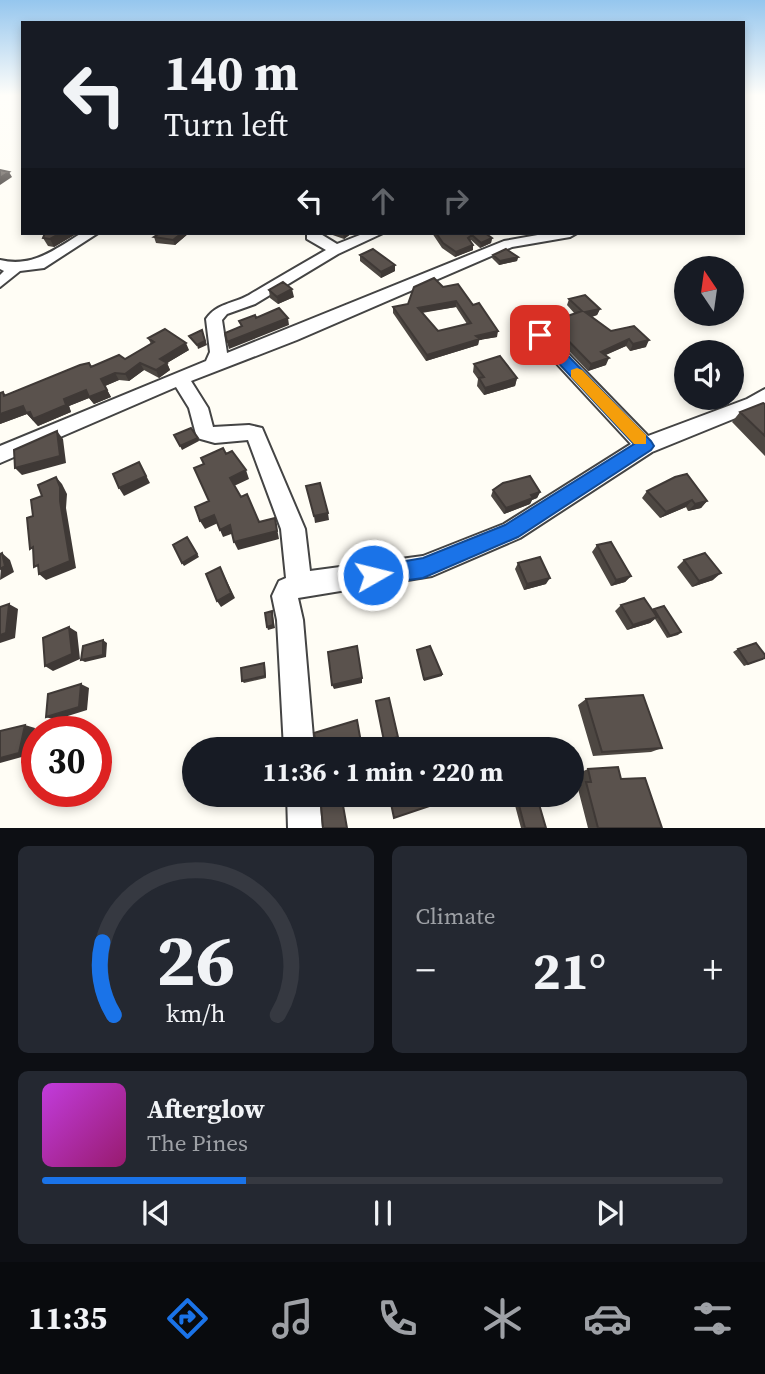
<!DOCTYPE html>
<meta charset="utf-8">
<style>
:root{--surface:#171b24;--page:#242831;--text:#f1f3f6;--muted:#9ea1a6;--line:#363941;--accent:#1a73e8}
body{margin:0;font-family:"Source Serif 4",serif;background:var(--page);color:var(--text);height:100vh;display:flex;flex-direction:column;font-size:26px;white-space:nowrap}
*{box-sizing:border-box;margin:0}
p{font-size:23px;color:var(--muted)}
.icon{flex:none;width:38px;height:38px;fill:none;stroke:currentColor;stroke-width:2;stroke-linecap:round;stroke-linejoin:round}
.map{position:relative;height:828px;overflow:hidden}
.details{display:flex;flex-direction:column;gap:18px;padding:18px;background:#0d0f14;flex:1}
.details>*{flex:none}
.banner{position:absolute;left:21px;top:21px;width:724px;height:214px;border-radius:0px;box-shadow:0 4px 10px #0003;background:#171b24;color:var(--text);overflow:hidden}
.needle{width:46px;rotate:347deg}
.controls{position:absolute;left:674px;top:256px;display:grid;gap:14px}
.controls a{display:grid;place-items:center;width:70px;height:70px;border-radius:50%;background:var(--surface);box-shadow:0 4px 10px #0003;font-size:35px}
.speed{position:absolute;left:21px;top:716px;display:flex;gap:14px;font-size:35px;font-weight:700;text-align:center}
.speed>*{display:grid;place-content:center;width:91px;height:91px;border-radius:50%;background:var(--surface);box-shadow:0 4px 10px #0003;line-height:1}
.speed .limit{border:10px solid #d22;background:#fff;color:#111}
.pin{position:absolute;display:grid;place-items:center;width:60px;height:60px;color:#fff;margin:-30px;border-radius:14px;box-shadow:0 4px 10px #0006}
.me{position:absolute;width:77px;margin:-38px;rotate:82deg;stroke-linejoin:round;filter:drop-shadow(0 0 5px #0008)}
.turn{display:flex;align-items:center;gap:24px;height:147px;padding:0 28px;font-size:32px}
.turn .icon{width:91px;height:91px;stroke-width:2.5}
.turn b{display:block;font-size:49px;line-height:60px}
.lanes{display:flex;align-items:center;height:66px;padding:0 28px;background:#0003;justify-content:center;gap:35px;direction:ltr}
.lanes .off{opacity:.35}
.big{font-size:52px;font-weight:700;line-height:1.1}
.details .tile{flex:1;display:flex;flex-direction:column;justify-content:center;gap:10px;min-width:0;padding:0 24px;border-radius:10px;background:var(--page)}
.details .dial{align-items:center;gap:0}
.dial svg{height:182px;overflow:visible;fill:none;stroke:var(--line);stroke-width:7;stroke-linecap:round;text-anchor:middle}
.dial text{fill:var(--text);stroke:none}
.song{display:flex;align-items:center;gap:21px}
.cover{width:84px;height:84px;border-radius:10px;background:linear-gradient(135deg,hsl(290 70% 55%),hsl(320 70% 35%))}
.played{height:7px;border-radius:4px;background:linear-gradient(90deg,var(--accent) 30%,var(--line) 30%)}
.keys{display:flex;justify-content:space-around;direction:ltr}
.heat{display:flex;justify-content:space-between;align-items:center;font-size:38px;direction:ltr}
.details .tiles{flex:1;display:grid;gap:18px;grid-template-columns:1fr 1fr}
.tile:last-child{grid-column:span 2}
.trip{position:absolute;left:182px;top:737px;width:402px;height:70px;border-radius:35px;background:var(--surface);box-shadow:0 4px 10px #0003;font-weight:700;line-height:70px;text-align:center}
.tab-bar{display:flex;height:112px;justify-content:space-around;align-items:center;background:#090b0e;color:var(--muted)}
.tab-bar .icon{width:49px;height:49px}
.tab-bar .current{color:var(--accent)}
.tab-bar b{font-size:32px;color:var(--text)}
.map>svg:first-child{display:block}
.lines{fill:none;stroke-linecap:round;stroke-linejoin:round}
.minor-casing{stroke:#444;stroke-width:4}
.minor{fill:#fff;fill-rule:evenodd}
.wall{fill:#4d4742;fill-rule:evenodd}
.shaded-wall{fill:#3f3936}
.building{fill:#5a524d;stroke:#3f3936;stroke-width:2;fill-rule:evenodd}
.route{fill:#1a73e8;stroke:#114b97;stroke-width:2}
.slow{fill:#f59e0b}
</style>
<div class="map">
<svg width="765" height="828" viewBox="0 0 765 828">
<rect width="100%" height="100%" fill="#fffdf5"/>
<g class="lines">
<defs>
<path id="minor" d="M 82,233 L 98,233 L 44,268 L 20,271 L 0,287 L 0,275 L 4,271 L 0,269 L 0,260 C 33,268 55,249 82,233 Z
M 307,233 L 319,233 L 337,244 L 365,233 L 383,233 L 338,254 L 255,304 L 227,314 L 222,320 L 227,353 L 504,241 L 549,233 L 577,233 L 570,237 L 512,247 L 297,340 L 191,381 L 208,408 L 213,427 L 249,425 L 262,428 L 305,529 L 310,571 L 423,556 L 504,524 L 631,444 L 534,339 L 532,335 L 534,331 L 546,331 L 648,436 L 747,399 L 765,389 L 765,406 L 652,452 L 520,538 L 432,576 L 298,598 L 303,620 L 314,749 L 284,749 L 277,620 L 272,596 L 279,581 L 286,578 L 281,529 L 248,440 L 215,443 L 197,438 L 189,408 L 176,387 L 0,463 L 0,446 L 206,361 L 210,352 L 206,319 C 217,303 233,304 249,295 C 274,280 300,265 326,250 L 307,239 Z
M 287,794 L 319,794 L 322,828 L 288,828 Z"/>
</defs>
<!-- minor casing -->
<use href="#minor" class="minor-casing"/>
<!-- minor -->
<use href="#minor" class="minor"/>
</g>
<!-- wall -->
<path class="wall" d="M 45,233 L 75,233 L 76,234 L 54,247 L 48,246 L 43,238 Z
M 160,233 L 215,233 L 213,235 L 189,233 L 175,245 L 156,243 L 154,237 Z
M 327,233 L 352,233 L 344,239 Z
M 432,233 L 485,233 L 492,238 L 491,243 L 480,248 L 471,240 L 470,241 L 473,245 L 473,250 L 455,257 L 442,248 Z
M 360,255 L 395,265 L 395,271 L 381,278 L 360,261 Z
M 493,255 L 518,257 L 517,261 L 499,265 L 492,258 Z
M 434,278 L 497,337 L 479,340 L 478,345 L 426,361 L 393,313 L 393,307 L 408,304 ZM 456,307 L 467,324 L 438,331 L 422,313 Z
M 269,290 L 294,297 L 278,304 L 270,298 Z
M 569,299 L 600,309 L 597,315 L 592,317 L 611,331 L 646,347 L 630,351 L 626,346 L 606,355 L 606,365 L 588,371 L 548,329 L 550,322 L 575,314 L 567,305 Z
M 148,338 L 189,350 L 167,363 L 170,370 L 159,378 L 144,370 L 129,381 L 119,380 L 105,386 L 111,397 L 94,404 L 89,398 L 69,406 L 71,412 L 38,426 L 27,414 L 0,424 L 0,393 L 3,392 L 6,395 L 89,363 L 91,366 L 125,359 L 151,344 Z
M 474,364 L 517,378 L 515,386 L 484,395 L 477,386 L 478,379 L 473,372 Z
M 765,404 L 765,456 L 732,422 L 740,412 Z
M 493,490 L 540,492 L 537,498 L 532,500 L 530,504 L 504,514 L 491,496 Z
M 647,491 L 707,501 L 701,508 L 688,511 L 686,507 L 660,518 L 642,498 Z
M 597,545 L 631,576 L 625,582 L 611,586 L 592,552 Z
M 684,560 L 713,580 L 692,587 L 677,567 Z
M 518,563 L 546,584 L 524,590 L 515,569 Z
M 621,605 L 652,610 L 654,609 L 681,632 L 678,635 L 667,638 L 655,619 L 650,623 L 627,630 L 615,611 Z
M 738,649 L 765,658 L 744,666 L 733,652 Z
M 264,663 L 265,665 L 266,678 L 244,683 L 242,681 Z
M 586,699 L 662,748 L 651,752 L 593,756 L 578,705 Z
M 588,769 L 621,779 L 662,828 L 588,828 L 577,785 L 582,784 L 579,773 Z
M 512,794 L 536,794 L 546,828 L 521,828 Z"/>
<!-- shaded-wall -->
<path class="shaded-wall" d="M 9,172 L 12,177 L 0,185 L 0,178 Z
M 61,233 L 75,233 L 76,234 L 54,247 L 50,239 Z
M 182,233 L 189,233 L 175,245 L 173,240 Z
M 343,233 L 352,233 L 344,239 Z
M 492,238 L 491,243 L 480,248 L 481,243 Z
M 473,245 L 473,250 L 455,257 L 456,252 Z
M 518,257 L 517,261 L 499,265 L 500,261 Z
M 395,265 L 395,271 L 381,278 L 381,272 Z
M 292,289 L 294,297 L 278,304 L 277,297 Z
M 456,301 L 456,307 L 418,313 L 418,308 Z
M 600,309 L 597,315 L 583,319 L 585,312 Z
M 288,318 L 289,325 L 229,349 L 227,342 Z
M 202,330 L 207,345 L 198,349 L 197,345 Z
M 498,331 L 497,337 L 479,340 L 478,345 L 426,361 L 427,355 L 476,336 Z
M 629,339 L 626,346 L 598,358 L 601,352 Z
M 649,340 L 646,347 L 630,351 L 633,344 Z
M 186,343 L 189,350 L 167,363 L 170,370 L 159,378 L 156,370 L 160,359 Z
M 609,358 L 606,365 L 588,371 L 591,364 Z
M 140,363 L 144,370 L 129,381 L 125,374 Z
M 115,373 L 119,380 L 105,386 L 111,397 L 94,404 L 89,398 L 69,406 L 71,412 L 38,426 L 27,414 L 0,424 L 0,414 L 23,406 L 64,399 L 101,379 Z
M 517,378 L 515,386 L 484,395 L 485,388 Z
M 57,431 L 63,439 L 66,463 L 22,475 L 15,468 Z
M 198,438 L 199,441 L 182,450 L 180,446 Z
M 139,462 L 150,483 L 124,496 L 119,488 Z
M 246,470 L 249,479 L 234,486 L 230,478 Z
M 56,477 L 62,484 L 67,494 L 66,508 L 76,568 L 46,580 L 39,574 Z
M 540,492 L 537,498 L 532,500 L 530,504 L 504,514 L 506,508 L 531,495 Z
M 692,500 L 686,507 L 660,518 L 666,512 Z
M 707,501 L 701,508 L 688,511 L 695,504 Z
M 328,513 L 329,520 L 315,523 L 314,516 Z
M 214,515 L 218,523 L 205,529 L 200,521 Z
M 275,518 L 279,539 L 238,550 L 234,542 Z
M 230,525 L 234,533 L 223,537 L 220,530 Z
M 189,540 L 199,557 L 184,566 L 182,563 Z
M 2,553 L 10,560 L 14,572 L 0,580 Z
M 220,567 L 235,598 L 221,607 L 217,601 Z
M 721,573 L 713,580 L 692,587 L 699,581 Z
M 631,576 L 625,582 L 611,586 L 616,580 Z
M 550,578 L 546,584 L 524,590 L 527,584 Z
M 9,604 L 18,609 L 15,638 L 0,643 L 0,635 Z
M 272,611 L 275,628 L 268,630 L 267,627 Z
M 657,617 L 650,623 L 627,630 L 633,625 Z
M 69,627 L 77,632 L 80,659 L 53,671 L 45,666 Z
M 103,640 L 107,643 L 106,657 L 85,662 L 81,660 Z
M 442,674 L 442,676 L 424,681 L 424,679 Z
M 362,678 L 362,683 L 334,689 L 332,685 Z
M 81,684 L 89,688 L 87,710 L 55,720 L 46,717 Z
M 25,725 L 35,728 L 29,755 L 0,763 L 0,758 Z"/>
<!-- building -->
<path class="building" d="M 0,170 L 9,172 L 0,178 Z
M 45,233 L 61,233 L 50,239 L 43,238 Z
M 160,233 L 182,233 L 173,240 L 154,237 Z
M 436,233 L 485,233 L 492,238 L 481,243 L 472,235 L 468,238 L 473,245 L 456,252 L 443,243 Z
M 373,249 L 395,265 L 381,272 L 360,255 Z
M 506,249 L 518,257 L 500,261 L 493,255 Z
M 434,278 L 443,287 L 458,284 L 473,305 L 479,303 L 498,331 L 476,336 L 480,339 L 427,355 L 393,307 L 408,304 L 414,287 ZM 456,301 L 471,323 L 438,331 L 418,308 Z
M 283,282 L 292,289 L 277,297 L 269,290 Z
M 585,295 L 600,309 L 585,312 L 611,331 L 634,326 L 649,340 L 633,344 L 629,339 L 601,352 L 609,358 L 591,364 L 550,322 L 582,311 L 569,299 Z
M 279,308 L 288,318 L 227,342 L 225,333 L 242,326 L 239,321 L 255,315 L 256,318 Z
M 165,329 L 186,343 L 160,359 L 167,363 L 156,370 L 140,363 L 125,374 L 115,373 L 101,379 L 107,390 L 89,397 L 86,390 L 64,399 L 66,405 L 33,419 L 30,412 L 26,413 L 23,406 L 0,414 L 0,393 L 3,392 L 4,396 L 80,365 L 89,363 L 91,367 L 119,355 L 125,359 L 154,342 L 148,338 Z
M 202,330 L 205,341 L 197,345 L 189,336 Z
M 500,356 L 517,378 L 485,388 L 479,378 L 484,377 L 474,364 Z
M 763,403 L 765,404 L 765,436 L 740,412 Z
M 191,428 L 198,438 L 180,446 L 174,435 Z
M 57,431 L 60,456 L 15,468 L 14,450 Z
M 223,448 L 226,454 L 232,451 L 246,470 L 230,478 L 241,497 L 247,494 L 259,522 L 275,518 L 277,531 L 234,542 L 230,525 L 220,530 L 214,515 L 200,521 L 195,507 L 209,501 L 194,468 L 204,464 L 201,458 Z
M 139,462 L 146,476 L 119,488 L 113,474 Z
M 687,474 L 707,501 L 695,504 L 692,500 L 666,512 L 647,491 L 675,477 Z
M 530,476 L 540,492 L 531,495 L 533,498 L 506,508 L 493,490 L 503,483 Z
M 56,477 L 60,487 L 60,501 L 70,561 L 39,574 L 38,565 L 34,567 L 33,547 L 30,549 L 27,518 L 33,516 L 31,500 L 42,496 L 38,485 Z
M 320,483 L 328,513 L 314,516 L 306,486 Z
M 187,537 L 197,554 L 182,563 L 173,545 Z
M 611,542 L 631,576 L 616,580 L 597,545 Z
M 2,553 L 5,566 L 0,569 L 0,554 Z
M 705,553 L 721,573 L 699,581 L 684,560 Z
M 540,557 L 550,578 L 527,584 L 518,563 Z
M 220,567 L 231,593 L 217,601 L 206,574 Z
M 644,598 L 657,617 L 633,625 L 621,605 Z
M 9,604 L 6,633 L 0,635 L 0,607 Z
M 664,606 L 681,632 L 670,636 L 654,609 Z
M 272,611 L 273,625 L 267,627 L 265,613 Z
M 69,627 L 72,654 L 45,666 L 43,638 Z
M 103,640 L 103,655 L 81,660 L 83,646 Z
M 756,643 L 765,655 L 765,658 L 748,664 L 738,649 Z
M 357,646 L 362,678 L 332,685 L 328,652 Z
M 430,646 L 442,674 L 424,679 L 417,650 Z
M 264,663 L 265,676 L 242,681 L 241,668 Z
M 81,684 L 79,707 L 46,717 L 48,694 Z
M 643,695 L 662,748 L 602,752 L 586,699 Z
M 389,698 L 398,737 L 384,741 L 376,701 Z
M 357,720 L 362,748 L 317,749 L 314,733 Z
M 25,725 L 19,753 L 0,758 L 0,731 Z
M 618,767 L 621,779 L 645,778 L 662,828 L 598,828 L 586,782 L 591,782 L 588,769 Z
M 320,794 L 341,794 L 347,828 L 323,828 Z
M 389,794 L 442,794 L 444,801 L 394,818 Z
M 516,794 L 536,794 L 546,828 L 525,828 Z"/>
<!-- sky -->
<linearGradient id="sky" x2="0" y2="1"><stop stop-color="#95c6ee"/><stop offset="0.45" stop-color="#fffefa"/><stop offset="1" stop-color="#fffefa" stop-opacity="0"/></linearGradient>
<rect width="765" height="212" fill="url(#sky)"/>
<!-- route -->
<path class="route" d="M 540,331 L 545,332 L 651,441 L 654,446 L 651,450 L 518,537 L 423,578 L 373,585 L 366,582 L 363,575 L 366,568 L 423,558 L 505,525 L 634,444 L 535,338 L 533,335 Z"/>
<!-- slow -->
<path class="slow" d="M 577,368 L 582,370 L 646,435 L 646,444 L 634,444 L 571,377 L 571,370 Z"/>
</svg>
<div class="controls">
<a><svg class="needle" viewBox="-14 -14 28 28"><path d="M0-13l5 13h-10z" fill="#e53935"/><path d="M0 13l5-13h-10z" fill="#9ea1a6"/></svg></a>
<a><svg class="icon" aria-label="sound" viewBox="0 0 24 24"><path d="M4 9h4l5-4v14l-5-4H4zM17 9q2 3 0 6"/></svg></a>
</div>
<div class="speed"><div class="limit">30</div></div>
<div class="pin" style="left:540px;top:335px;background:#d93025"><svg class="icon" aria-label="arrive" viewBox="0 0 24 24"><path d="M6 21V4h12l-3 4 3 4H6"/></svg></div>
<svg class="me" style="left:373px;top:575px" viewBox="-20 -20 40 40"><circle r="17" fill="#1a73e8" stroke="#fff" stroke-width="3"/><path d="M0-11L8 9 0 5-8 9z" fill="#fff"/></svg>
<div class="trip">11:36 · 1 min · 220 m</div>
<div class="banner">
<div class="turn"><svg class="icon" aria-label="left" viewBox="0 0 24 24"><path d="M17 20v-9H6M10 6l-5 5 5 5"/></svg><div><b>140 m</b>Turn left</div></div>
<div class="lanes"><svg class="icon" aria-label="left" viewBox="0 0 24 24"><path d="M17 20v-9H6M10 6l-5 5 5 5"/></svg><svg class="icon off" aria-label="ahead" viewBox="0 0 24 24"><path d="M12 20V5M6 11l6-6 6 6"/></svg><svg class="icon off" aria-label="right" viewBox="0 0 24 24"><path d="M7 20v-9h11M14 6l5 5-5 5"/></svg></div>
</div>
</div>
<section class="details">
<div class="tiles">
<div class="tile dial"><svg viewBox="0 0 100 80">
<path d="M14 69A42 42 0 1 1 86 69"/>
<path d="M14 69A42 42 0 0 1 9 37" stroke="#1a73e8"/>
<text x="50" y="56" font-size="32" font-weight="700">26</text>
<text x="50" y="72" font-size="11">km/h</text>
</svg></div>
<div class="tile"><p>Climate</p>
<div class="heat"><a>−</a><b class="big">21°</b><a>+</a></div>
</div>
<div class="tile">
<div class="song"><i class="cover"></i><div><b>Afterglow</b><p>The Pines</p></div></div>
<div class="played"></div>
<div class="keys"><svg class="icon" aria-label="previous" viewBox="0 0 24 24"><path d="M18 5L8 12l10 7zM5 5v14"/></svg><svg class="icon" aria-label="pause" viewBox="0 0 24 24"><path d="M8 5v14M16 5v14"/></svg><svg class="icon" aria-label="next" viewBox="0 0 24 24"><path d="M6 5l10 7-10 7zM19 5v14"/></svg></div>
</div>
</div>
</section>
<nav class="tab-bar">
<b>11:35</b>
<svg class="icon current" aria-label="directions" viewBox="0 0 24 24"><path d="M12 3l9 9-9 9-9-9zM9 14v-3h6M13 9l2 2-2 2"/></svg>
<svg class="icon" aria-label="music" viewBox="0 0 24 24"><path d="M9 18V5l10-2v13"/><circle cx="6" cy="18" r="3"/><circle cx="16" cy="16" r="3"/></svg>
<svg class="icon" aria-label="phone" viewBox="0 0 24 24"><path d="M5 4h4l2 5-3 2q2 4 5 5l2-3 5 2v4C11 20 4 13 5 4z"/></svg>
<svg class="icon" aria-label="climate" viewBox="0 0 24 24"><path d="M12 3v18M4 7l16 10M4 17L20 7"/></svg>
<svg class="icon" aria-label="car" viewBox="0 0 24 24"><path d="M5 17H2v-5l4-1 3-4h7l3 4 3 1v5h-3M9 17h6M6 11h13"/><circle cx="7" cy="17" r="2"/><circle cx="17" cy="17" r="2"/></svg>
<svg class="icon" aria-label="filters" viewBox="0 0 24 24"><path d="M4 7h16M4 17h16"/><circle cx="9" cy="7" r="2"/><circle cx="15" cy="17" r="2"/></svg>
</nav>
